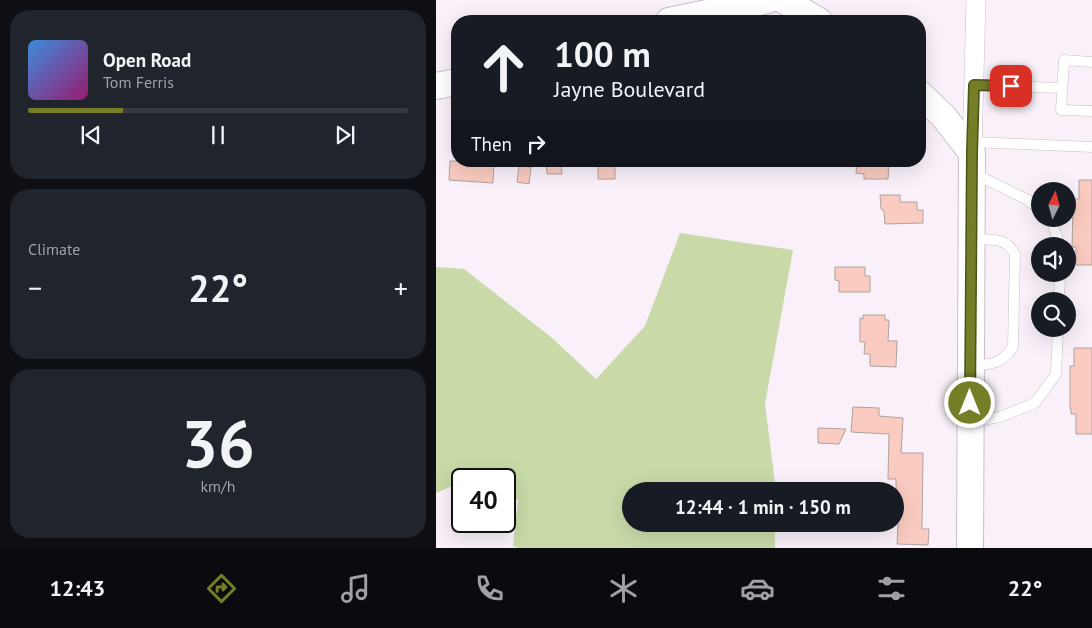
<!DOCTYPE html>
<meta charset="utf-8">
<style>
:root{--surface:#171b24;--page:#20242c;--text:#f1f3f6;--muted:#9ea1a6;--line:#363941;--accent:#767d27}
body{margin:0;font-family:"PT Sans",sans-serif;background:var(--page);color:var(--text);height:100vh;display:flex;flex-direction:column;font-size:19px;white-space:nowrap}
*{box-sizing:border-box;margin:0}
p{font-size:16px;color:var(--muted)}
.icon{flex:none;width:28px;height:28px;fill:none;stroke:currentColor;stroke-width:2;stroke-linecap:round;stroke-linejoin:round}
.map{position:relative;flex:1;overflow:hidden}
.details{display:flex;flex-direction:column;gap:10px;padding:10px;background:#0d0f14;width:436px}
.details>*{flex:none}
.hud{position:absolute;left:15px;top:15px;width:475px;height:152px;border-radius:20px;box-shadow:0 5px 20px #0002;background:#171b24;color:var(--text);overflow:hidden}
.needle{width:32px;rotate:6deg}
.tools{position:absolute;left:595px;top:182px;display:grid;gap:10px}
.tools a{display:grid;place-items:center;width:45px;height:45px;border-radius:50%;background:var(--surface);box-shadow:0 5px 20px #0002;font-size:25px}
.speed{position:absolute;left:15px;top:468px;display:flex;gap:10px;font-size:25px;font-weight:700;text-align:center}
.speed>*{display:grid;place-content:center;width:65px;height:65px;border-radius:50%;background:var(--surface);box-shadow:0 5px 20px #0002;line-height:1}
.speed .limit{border:2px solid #111;border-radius:8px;background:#fff;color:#111}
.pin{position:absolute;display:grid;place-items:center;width:42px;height:42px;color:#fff;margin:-21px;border-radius:10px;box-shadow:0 2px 8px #0006}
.me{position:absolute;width:55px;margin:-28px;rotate:0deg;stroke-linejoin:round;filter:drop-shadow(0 0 4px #0008)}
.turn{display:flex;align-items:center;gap:18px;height:105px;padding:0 20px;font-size:22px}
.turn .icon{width:65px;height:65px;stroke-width:2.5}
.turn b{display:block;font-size:35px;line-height:42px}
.then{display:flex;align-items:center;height:48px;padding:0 20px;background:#0003;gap:10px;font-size:19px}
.big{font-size:38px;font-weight:700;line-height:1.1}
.details .tile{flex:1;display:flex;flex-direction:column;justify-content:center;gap:8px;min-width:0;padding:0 18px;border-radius:20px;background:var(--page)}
.details .dial{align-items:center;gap:0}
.dial b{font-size:65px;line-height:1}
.song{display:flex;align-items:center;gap:15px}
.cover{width:60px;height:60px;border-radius:8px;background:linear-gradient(135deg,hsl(210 70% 55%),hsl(320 70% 35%))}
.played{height:5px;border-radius:2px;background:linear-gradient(90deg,var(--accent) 25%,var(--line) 25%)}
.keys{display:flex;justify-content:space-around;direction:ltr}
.heat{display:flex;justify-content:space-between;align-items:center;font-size:28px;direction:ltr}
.trip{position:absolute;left:186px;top:482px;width:282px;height:50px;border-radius:25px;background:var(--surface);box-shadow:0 5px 20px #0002;font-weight:700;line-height:50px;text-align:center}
.tabs{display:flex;height:80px;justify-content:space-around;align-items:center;background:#090b0e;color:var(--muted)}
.tabs .icon{width:35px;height:35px}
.tabs .current{color:var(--accent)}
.tabs b{font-size:22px;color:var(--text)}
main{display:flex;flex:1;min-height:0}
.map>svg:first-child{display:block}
.green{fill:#c9daa8}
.building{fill:#facbc0;stroke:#afa29f}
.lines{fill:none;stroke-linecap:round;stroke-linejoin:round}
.lane-casing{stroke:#c8bfc8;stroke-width:11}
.street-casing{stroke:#c8bfc8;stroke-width:20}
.secondary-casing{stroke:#c8bfc8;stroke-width:28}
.lane{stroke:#fff;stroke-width:10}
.street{stroke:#fff;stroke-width:19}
.secondary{stroke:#fff;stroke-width:26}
.route-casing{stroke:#4d5119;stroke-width:12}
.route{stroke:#767d27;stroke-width:9}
</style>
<main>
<section class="details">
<div class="tile">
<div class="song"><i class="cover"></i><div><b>Open Road</b><p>Tom Ferris</p></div></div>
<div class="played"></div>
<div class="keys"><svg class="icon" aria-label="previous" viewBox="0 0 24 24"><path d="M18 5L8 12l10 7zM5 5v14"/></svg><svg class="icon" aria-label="pause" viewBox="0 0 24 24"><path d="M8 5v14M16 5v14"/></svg><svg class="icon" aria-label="next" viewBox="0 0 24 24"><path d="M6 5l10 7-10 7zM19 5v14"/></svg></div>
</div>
<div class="tile"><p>Climate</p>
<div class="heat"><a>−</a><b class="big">22°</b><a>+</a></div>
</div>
<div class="tile dial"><b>36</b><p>km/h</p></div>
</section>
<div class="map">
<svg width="656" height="548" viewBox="0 0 656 548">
<rect width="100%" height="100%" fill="#f9f0f9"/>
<!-- green -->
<path class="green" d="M 244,233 L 357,250 L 329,404 L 340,491 L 195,491 L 195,524 L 339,524 L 339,548 L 82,548 L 77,546 L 82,500 L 69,495 L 69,479 L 26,479 L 26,482 L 0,493 L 0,267 L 28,269 L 115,337 L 160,379 L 209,326 Z"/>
<!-- building -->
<path class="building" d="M 14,161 L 58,161 L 57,183 L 13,180 Z
M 110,161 L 125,161 L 126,174 L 111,174 Z
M 162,161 L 179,161 L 179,179 L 162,179 Z
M 421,161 L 453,161 L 452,179 L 428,179 L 428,174 L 420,173 Z
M 83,166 L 95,167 L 93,184 L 81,182 Z
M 643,180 L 656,180 L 656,265 L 640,265 L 640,247 L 636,247 L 637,207 L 639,207 L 639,199 L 643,199 Z
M 444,195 L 464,195 L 464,202 L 481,202 L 481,210 L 487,210 L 487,223 L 449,224 L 448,211 L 445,209 Z
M 399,267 L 429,267 L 429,276 L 434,276 L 434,292 L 403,292 L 403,281 L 399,280 Z
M 427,315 L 449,315 L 449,320 L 453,320 L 452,341 L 461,341 L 460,367 L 434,366 L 434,354 L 428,354 L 429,342 L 424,342 L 424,318 L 427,319 Z
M 638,348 L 656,348 L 656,434 L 640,434 L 640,414 L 635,414 L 635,409 L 634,409 L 634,366 L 638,366 Z
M 417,407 L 443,408 L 443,416 L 467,418 L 465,453 L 487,453 L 486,529 L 493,529 L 492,545 L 461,544 L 463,509 L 460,509 L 460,479 L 452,479 L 453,434 L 415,432 Z
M 382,428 L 410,429 L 403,444 L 382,443 Z"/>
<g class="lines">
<defs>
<path id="lane" d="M 656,62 L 628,60 L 625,110 L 656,111
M 538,85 L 626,88
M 536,142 L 656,147
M 537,173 L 590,199 L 604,210
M 615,219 L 624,246
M 623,301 L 624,274
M 536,365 C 555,365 565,364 577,347 L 579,254 C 569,236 554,240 536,239
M 535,422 L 564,417 L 599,403 L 620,374 L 622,329"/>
<path id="street" d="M 536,153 L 540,0"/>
<path id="secondary" d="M 347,0 L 383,21
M 233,21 L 332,0
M 0,86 L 21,82
M 484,94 L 508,117 L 536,153 L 534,548"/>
</defs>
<!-- lane casing -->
<use href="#lane" class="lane-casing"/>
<!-- street casing -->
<use href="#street" class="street-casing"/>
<!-- secondary casing -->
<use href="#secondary" class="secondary-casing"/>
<!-- lane -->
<use href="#lane" class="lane"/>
<!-- street -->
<use href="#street" class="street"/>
<!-- secondary -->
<use href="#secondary" class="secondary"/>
</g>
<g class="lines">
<defs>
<path id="route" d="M 534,403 L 536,153 L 538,85 L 575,86"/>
</defs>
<!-- route casing -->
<use href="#route" class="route-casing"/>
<!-- route -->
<use href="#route" class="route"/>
</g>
</svg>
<div class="tools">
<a><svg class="needle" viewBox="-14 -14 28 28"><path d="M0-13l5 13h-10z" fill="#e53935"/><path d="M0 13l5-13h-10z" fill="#9ea1a6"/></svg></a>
<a><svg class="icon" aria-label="sound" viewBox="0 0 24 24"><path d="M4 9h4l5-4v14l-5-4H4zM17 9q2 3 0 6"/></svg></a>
<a><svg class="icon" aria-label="search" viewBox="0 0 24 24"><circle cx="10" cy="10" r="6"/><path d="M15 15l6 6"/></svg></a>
</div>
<div class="speed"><div class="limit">40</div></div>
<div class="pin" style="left:575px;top:86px;background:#d93025"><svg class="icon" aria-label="arrive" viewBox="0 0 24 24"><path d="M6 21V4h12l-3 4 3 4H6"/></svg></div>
<svg class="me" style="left:534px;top:403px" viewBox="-20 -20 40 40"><circle r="17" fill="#767d27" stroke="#fff" stroke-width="3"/><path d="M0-11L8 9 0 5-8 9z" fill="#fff"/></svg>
<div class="trip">12:44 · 1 min · 150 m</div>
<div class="hud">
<div class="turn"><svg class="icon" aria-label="ahead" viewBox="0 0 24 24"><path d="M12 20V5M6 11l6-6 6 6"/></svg><div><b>100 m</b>Jayne Boulevard</div></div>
<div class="then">Then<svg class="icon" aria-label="right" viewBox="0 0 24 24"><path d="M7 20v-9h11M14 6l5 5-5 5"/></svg></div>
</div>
</div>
</main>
<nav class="tabs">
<b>12:43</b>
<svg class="icon current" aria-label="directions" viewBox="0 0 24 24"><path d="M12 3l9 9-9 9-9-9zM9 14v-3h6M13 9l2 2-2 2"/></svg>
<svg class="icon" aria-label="music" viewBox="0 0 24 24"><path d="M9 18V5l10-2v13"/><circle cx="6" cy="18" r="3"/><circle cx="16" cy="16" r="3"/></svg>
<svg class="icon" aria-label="phone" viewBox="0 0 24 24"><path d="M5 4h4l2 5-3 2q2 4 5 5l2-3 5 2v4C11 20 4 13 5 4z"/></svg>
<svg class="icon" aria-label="climate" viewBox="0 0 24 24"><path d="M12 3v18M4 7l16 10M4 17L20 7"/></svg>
<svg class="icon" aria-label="car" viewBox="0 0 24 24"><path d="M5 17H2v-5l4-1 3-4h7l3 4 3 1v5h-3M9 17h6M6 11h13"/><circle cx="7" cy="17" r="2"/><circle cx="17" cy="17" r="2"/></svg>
<svg class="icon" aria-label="filters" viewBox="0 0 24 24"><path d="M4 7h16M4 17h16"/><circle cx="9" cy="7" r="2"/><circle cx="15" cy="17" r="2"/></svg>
<b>22°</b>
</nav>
